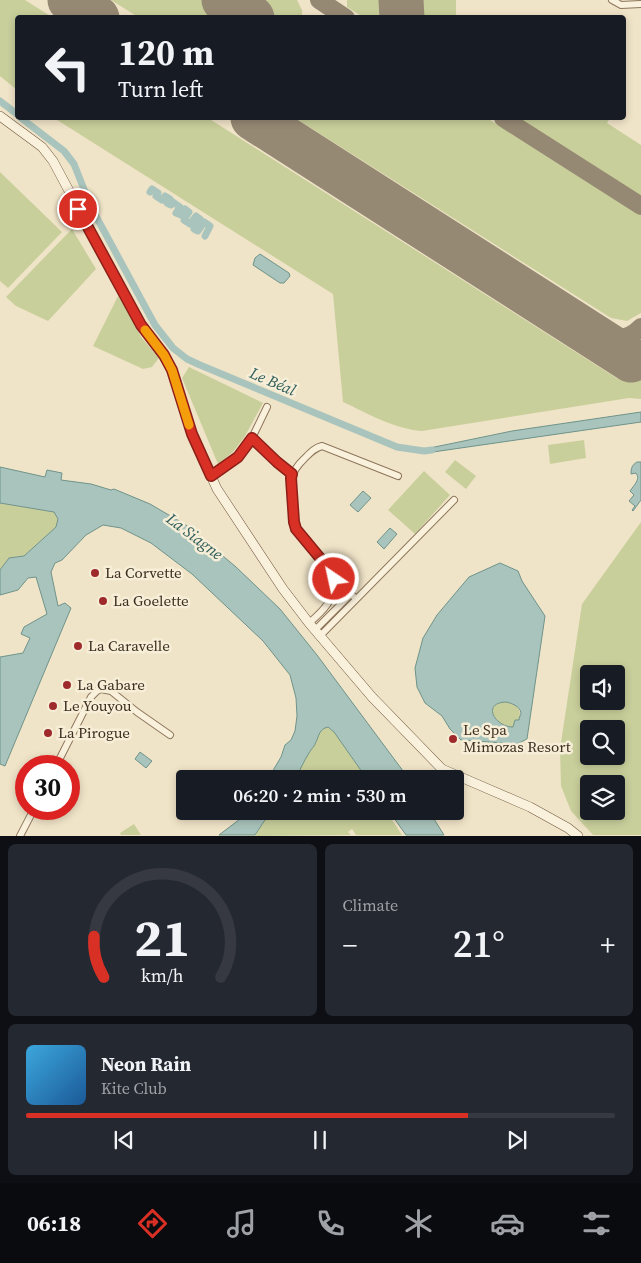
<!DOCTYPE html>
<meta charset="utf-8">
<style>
:root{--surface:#171b24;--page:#242831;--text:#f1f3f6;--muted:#9ea1a6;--line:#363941;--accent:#d93025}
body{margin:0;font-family:"Source Serif 4",serif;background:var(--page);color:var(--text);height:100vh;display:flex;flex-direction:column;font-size:19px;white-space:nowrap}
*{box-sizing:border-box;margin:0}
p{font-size:16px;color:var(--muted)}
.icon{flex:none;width:28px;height:28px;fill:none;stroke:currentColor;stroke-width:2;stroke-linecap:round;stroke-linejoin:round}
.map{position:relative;height:836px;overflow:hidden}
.side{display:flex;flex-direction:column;gap:8px;padding:8px;background:#0d0f14;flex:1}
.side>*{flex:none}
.hud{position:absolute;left:15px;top:15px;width:611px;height:105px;border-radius:5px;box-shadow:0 2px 8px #0003;background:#171b24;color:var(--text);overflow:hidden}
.fabs{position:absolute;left:580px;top:665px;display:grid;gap:10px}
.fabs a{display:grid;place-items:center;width:45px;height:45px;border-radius:5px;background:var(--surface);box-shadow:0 2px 8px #0003;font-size:25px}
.speed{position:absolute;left:15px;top:755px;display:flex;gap:10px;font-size:25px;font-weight:700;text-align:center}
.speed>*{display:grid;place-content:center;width:65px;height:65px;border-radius:50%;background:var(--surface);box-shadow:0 2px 8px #0003;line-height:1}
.speed .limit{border:8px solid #d22;background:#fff;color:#111}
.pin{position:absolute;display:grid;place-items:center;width:42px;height:42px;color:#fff;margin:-21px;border:2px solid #fff;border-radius:50%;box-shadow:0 1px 5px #0007}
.me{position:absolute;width:55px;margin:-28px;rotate:326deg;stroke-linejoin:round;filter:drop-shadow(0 0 4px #0008)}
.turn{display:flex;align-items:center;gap:18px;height:105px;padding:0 20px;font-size:22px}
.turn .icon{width:65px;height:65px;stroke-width:2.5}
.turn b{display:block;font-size:35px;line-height:42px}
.big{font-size:38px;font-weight:600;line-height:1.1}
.side .card{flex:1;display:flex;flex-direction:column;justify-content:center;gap:8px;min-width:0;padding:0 18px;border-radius:8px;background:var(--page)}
.side .dial{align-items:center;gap:0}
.dial svg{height:130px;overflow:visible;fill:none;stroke:var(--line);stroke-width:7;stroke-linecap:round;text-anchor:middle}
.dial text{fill:var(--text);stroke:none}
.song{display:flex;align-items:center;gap:15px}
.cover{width:60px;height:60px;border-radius:8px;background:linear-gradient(135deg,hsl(200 70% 55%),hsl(210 70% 35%))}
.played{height:5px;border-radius:2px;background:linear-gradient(90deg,var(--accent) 75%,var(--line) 75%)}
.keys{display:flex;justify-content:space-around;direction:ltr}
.heat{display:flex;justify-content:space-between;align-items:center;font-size:28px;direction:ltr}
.side .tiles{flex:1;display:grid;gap:8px;grid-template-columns:1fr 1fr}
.card:last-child{grid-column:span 2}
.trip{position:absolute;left:176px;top:770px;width:288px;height:50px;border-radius:5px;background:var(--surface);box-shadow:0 2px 8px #0003;font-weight:600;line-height:50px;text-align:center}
.menu{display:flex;height:80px;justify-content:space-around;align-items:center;background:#090b0e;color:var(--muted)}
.menu .icon{width:35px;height:35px}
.menu .active{color:var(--accent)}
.menu b{font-size:22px;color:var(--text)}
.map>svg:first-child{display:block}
.green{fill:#c9cf9b;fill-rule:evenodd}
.water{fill:#a9c4bc;stroke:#6f938a;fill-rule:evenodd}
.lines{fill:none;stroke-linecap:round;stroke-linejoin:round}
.canal{stroke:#a9c4bc;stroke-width:7}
.taxiway{stroke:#968974;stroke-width:18}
.runway{stroke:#968974;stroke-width:45}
.street-casing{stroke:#8d765c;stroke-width:8}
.secondary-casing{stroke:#6f573f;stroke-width:10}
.street{stroke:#faf1dc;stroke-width:6}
.secondary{stroke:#faf1dc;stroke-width:9}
.route-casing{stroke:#8d1f18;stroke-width:12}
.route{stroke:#d93025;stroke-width:9}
.slow{stroke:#f59e0b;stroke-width:9}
.poi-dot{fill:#9e2a2b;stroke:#f7eed8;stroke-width:2}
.labels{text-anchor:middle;stroke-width:5;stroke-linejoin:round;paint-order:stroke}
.poi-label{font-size:15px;fill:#3d2e20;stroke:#f7eed8;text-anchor:start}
.water-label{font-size:16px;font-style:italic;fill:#2f5d5a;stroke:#f7eed8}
</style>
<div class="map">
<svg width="641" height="836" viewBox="0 0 641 836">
<rect width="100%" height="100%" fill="#f0e4c8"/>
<!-- green -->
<path class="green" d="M 0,0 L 25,0 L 52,17 L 18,18 L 17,90 L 0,76 Z
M 111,0 L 297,0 L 302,10 L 302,17 L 138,17 Z
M 347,0 L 382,0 L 383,6 L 378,17 L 363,17 L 347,7 Z
M 416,0 L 456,0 L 456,17 L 417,17 Z
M 54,118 L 208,118 L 618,379 L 641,344 L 641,399 L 629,398 L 422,431 C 394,429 369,414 343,402 L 333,294 Z
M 295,118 L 487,118 L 641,215 L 641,313 L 627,321 L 611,318 Z
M 518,118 L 610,118 L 607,123 L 641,145 L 641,196 Z
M 0,172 L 62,232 L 8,288 L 0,281 Z
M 72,229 L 96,269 L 48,321 L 16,306 L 6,297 Z
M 118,296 L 126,308 L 141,337 L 159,358 L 152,367 L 143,369 L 93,346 Z
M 189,367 L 263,403 L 245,436 L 233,452 L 218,464 L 182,378 Z
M 584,440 L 586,458 L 550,464 L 548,445 Z
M 455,460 L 476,476 L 466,489 L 445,472 Z
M 424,471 L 450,495 L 415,534 L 388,510 Z
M 0,503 L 54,512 L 58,519 L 56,527 L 24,556 L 9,558 L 0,570 Z
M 641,522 L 641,835 L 593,835 L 571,811 L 561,786 L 560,749 L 582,604 ZM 589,674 L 616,674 L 616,701 L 589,701 ZM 589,729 L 616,729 L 616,756 L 589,756 ZM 589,784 L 616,784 L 616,811 L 589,811 Z
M 506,702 C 515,703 523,710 519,720 L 515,720 L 513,727 C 495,727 481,703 506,702 Z
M 328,727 L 334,732 L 367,779 L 295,779 L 310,751 L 317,742 L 317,737 L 323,728 Z
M 271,811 L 386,811 L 402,835 L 356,835 L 352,829 L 348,832 L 351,835 L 255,836 Z
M 134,824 L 141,835 L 121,835 L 120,833 Z"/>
<!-- water -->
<path class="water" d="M 260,254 L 289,273 L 290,276 L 284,283 L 280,283 L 253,265 L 255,258 Z
M 641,412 L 641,422 L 426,453 L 424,451 L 425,449 L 512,431 Z
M 637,462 L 641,462 L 641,500 L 633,511 L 632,510 L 635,506 L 629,501 L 634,495 L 630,491 C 634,485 641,479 636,473 L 631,474 C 631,468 632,465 637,462 Z
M 0,467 L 45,477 L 47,470 L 62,473 L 61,480 L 91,484 L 111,490 L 114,489 L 150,504 L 186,525 L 236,567 L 280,609 L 317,655 L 409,779 L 367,779 L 334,732 L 328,727 C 319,729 319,736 316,742 C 315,746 311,749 309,753 C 304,761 300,770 295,779 L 268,779 L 281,757 L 285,745 L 291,740 L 295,731 L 297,716 L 296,698 L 290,675 L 263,641 L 192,574 L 151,543 L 121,528 L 103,525 L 86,535 L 62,560 L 55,563 L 51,572 L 58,606 L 65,603 L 71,608 L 5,766 L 0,764 L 0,657 L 23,653 L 30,638 L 21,634 L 24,627 L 47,614 L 36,577 L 28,578 L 18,590 L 0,595 L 0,570 L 9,558 L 24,556 L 56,527 L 58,519 L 54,512 L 0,503 Z
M 363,491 L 371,498 L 358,512 L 350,505 Z
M 390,528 L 397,534 L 384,549 L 377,542 Z
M 500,563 L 518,571 L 522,581 L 545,616 L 527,739 L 517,744 L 461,740 L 450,729 L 442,716 L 425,703 L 417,687 L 415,668 L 423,638 L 437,615 L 469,577 ZM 506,702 C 511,703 520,706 521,713 C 521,715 519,717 519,720 L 515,720 L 513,727 C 495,727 481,703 506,702 Z
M 140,752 L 152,761 L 146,768 L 135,759 Z
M 243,811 L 271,811 L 255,835 L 219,835 L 240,819 Z
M 389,811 L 429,811 L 444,835 L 406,835 Z"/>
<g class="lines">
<!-- canal -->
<path class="canal" d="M 0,101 L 18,115
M 21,118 L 64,151 L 74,164 L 91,207 L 155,325 L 173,348 L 187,359 L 200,365 L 397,447 L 424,451 L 432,450
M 150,192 L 152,189 L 158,193 L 156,196 L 162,200 L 165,196 L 170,199 L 167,203 L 171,205 L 173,202 L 180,207 L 176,213 L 181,215 L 185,209 L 189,212 L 184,220 L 190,224 L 196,216 L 200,219 L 194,229 L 198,231 L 204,222 L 210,226 L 205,236"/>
<!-- taxiway -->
<path class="taxiway" d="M 319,0 L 346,18
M 395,18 L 401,5
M 269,118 L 276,129 L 288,140
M 503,118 L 641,206
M 587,332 C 606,340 625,344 641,327"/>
<!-- runway -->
<path class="runway" d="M 70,0 L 97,18
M 224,0 L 252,18
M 401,0 L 402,18
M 253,118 L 631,360"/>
<defs>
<path id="street" d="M 612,0 L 621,5 L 641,4
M 252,438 L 277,462 L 292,474
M 211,476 L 238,457 L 252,438 L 267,407
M 309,623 C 322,612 337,598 334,579 C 333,566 305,542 297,530 C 293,524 293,515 293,508 C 291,486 287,475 304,459 C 310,453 314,448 322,446 L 398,476
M 315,630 L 351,594 L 356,599
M 320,636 L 454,500
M 56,766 L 91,697 L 97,691 L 101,689 L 111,691 L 137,712 L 170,735
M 20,836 L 34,809"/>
<path id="secondary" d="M 0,116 L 42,147 L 53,161 L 141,325 L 163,355 L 172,370 L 192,434 L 217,489 L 283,589 L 309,623 L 372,697 L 442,769 L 530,807 L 568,828 L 578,836"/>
</defs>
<!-- street casing -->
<use href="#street" class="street-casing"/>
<!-- secondary casing -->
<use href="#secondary" class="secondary-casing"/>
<!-- street -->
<use href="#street" class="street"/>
<!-- secondary -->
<use href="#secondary" class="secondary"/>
</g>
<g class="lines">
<defs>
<path id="route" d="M 78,209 L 141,325 L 164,355 L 172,370 L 192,434 L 211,476 L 238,457 L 252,438 L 277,462 L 292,474 L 291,478 L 294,522 L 296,529 L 330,570 L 334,579"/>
</defs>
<!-- route casing -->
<use href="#route" class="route-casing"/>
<!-- route -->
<use href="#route" class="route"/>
<!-- slow -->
<path class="slow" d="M 145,330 L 164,355 L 172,370 L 189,425"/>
</g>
<!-- markers -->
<g class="poi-dot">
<circle cx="95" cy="573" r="5"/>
<circle cx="103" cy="601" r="5"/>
<circle cx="78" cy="646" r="5"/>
<circle cx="67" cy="685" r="5"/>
<circle cx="53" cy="706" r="5"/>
<circle cx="48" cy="733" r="5"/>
<circle cx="453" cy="739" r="5"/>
</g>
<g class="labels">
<!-- poi labels -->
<g class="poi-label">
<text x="105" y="578">La Corvette</text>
<text x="113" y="606">La Goelette</text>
<text x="88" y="651">La Caravelle</text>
<text x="77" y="690">La Gabare</text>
<text x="63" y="711">Le Youyou</text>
<text x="463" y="735">Le Spa<tspan x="463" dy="17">Mimozas Resort</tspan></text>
<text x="58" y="738">La Pirogue</text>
</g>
<!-- water labels -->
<g class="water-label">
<text transform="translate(273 381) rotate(23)" y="6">Le Béal</text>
<text transform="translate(195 536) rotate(37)" y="6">La Siagne</text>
</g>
</g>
</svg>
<div class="fabs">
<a><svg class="icon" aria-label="sound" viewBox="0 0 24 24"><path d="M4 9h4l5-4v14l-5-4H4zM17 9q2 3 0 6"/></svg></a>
<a><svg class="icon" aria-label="search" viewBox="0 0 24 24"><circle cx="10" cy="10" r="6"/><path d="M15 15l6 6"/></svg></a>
<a><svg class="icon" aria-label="layers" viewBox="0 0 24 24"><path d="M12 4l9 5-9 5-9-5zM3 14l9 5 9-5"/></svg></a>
</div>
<div class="speed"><div class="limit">30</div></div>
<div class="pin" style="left:78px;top:209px;background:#d93025"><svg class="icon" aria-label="arrive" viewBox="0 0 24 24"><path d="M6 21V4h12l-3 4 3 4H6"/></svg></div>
<svg class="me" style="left:334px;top:579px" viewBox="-20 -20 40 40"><circle r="17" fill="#d93025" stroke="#fff" stroke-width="3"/><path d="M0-11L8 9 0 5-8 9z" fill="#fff"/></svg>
<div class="trip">06:20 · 2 min · 530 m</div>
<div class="hud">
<div class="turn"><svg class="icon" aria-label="left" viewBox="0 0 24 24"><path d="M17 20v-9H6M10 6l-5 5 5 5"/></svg><div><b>120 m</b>Turn left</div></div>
</div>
</div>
<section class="side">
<div class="tiles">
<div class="card dial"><svg viewBox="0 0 100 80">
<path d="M14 69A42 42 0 1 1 86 69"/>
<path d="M14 69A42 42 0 0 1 8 44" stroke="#d93025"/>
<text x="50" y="56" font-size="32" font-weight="700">21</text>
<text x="50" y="72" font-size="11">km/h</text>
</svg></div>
<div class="card"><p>Climate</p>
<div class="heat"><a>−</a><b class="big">21°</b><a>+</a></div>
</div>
<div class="card">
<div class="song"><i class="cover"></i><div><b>Neon Rain</b><p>Kite Club</p></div></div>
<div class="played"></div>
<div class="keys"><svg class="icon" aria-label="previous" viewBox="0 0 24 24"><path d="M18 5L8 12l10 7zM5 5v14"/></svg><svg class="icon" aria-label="pause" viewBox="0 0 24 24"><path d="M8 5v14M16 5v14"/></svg><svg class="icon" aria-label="next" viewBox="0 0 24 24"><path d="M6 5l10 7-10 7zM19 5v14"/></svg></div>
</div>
</div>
</section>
<nav class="menu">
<b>06:18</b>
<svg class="icon active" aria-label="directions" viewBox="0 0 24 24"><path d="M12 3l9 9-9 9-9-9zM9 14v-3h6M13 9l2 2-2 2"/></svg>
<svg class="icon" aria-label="music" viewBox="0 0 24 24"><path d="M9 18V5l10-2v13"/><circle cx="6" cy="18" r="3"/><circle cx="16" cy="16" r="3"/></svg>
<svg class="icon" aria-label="phone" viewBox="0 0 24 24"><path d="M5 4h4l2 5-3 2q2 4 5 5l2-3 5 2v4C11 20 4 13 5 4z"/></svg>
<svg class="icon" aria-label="climate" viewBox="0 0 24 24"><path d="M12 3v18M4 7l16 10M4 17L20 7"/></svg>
<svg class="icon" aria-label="car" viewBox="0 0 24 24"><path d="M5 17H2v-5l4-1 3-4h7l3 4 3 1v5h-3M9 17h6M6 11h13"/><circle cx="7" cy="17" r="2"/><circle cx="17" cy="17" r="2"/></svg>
<svg class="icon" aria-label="filters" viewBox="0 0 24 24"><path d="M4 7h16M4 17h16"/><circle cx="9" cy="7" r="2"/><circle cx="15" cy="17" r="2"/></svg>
</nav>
